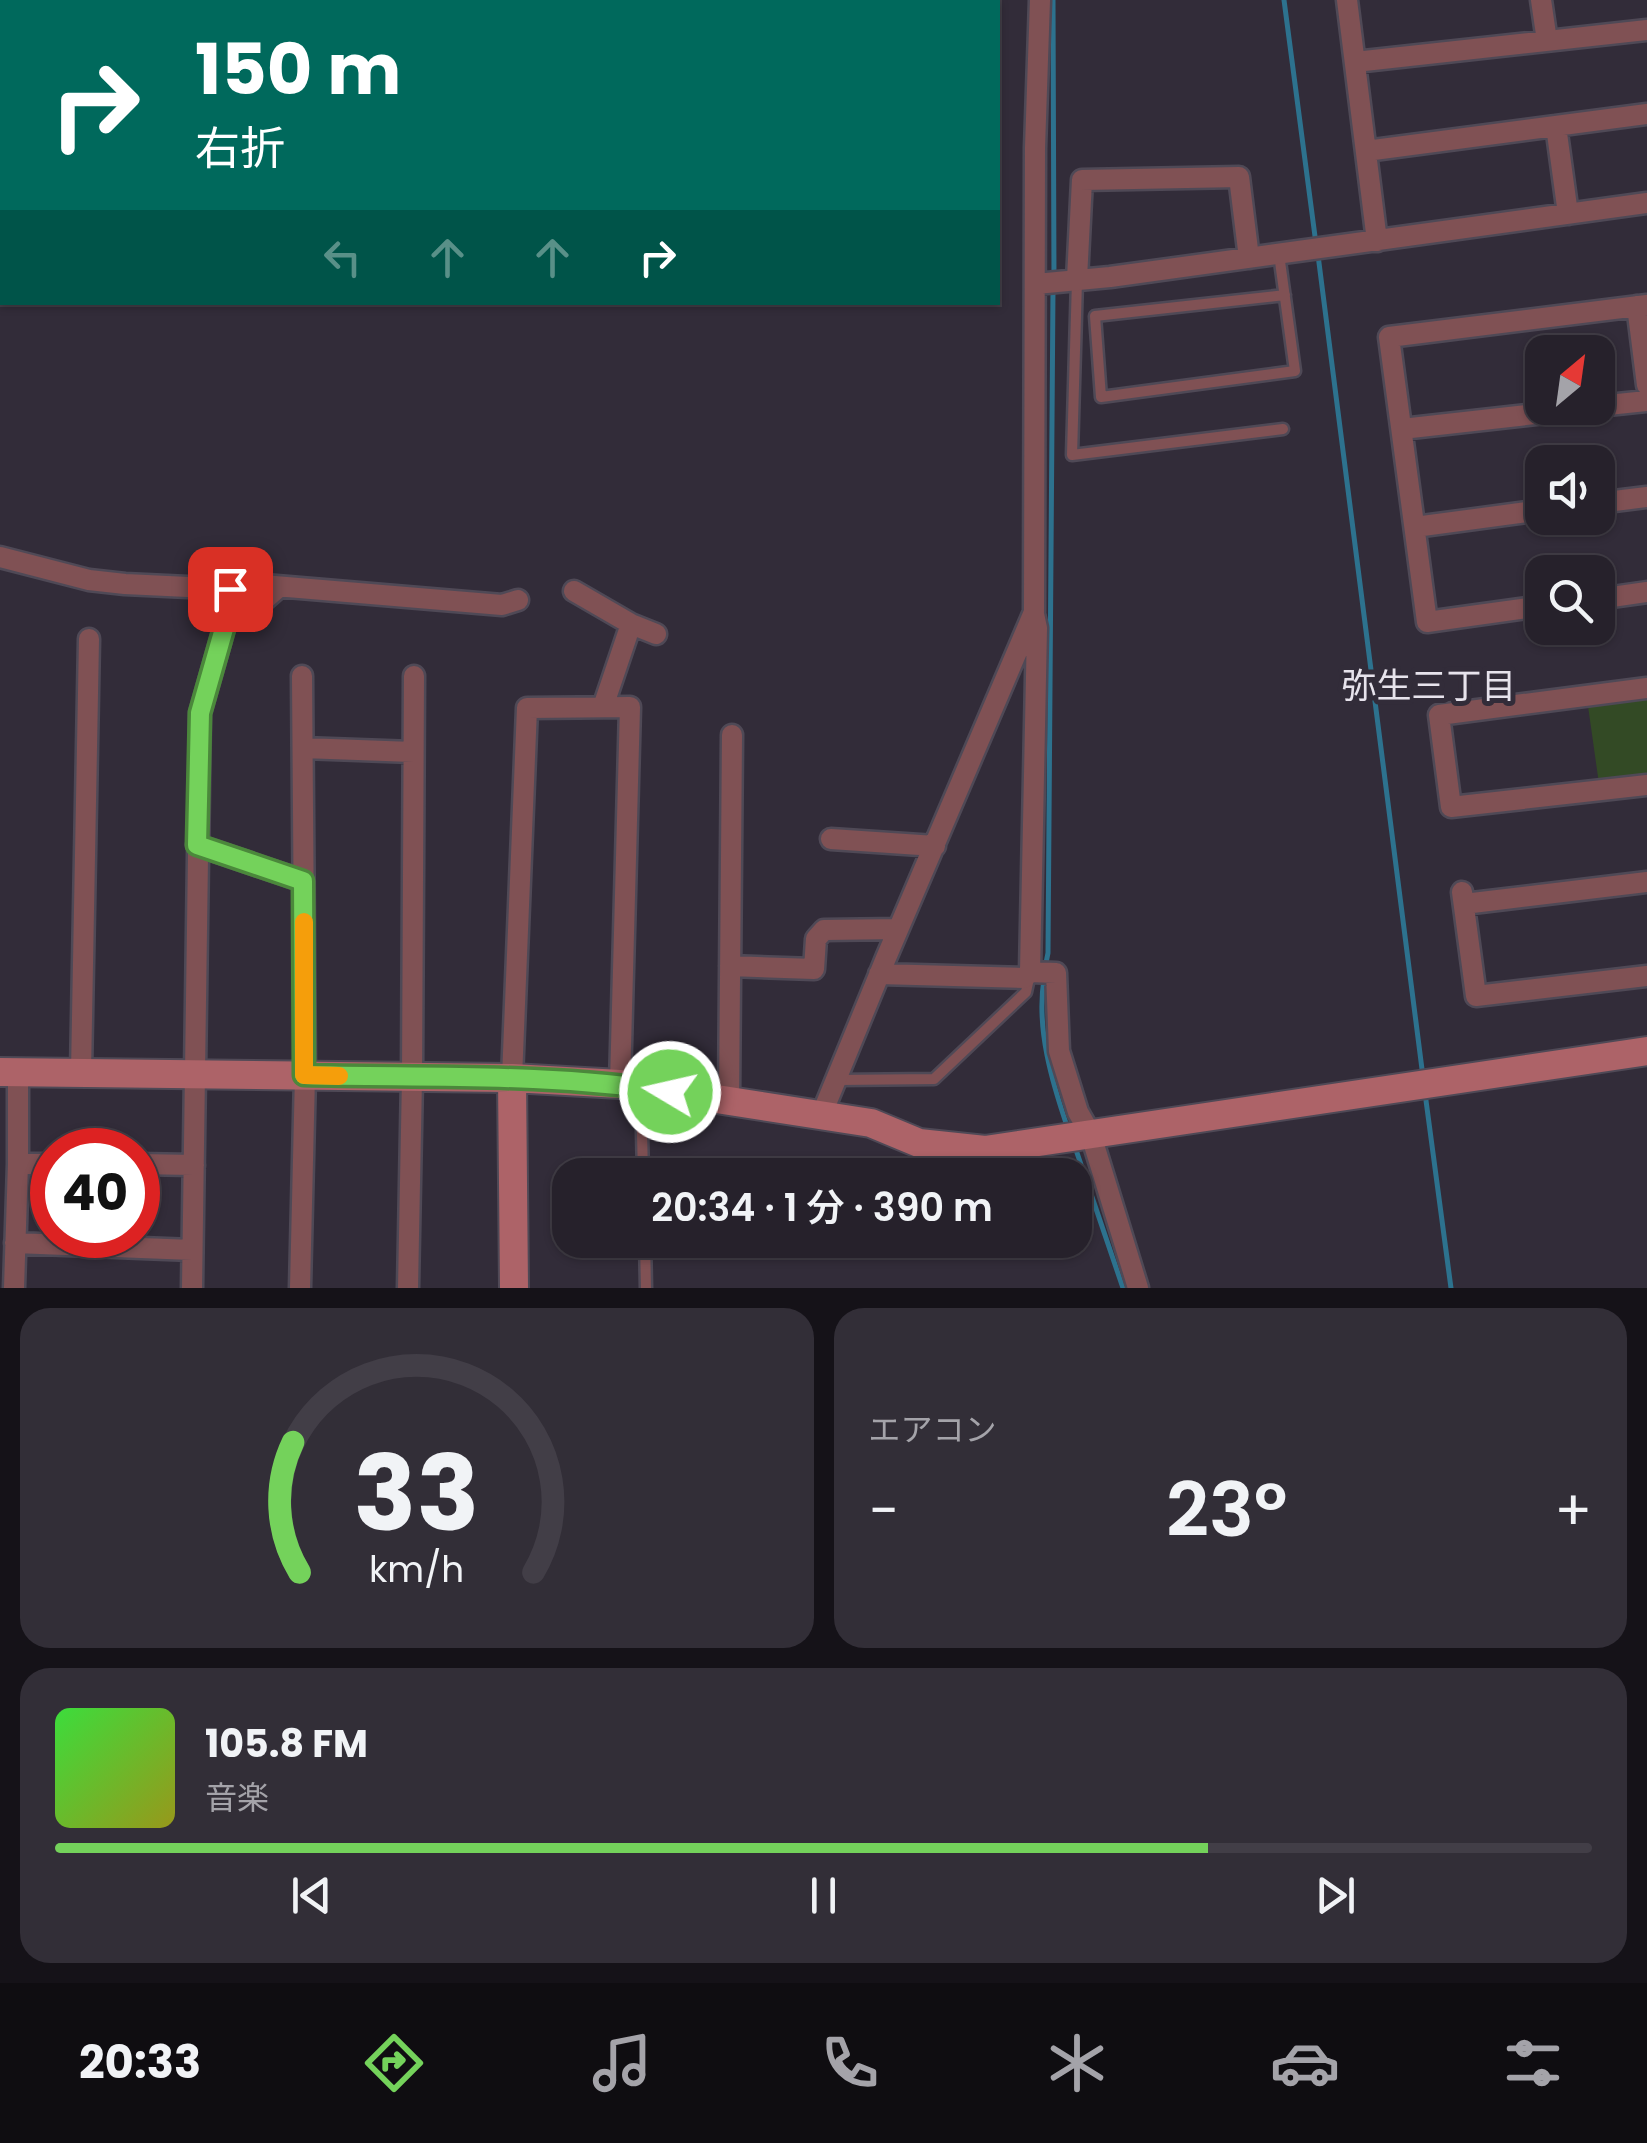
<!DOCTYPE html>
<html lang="ja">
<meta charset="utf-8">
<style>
:root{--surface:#26212b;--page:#322e37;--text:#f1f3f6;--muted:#a4a3a9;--line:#423e47;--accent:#74d25b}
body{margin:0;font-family:Poppins,"Noto Sans JP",sans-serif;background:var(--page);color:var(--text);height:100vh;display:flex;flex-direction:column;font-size:38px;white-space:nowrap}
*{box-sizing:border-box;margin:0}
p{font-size:32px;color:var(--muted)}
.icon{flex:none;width:55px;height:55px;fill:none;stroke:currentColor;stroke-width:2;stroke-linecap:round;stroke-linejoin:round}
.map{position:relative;height:1288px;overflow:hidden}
.details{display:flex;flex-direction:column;gap:20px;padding:20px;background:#151218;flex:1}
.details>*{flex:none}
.guide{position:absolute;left:0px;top:0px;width:1000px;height:305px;box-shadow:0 2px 8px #0004,0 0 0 2px var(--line);background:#00695c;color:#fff;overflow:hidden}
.needle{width:65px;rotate:29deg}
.fabs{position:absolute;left:1525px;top:335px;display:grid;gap:20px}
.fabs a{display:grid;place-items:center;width:90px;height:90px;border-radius:20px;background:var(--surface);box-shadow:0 2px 8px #0004,0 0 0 2px var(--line);font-size:50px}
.speed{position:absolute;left:30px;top:1128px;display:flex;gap:20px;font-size:50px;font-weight:700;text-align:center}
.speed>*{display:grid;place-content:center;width:130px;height:130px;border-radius:50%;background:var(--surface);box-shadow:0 2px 8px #0004,0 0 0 2px var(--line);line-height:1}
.speed .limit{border:15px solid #d22;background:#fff;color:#111}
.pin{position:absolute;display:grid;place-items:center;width:85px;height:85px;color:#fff;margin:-42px;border-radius:20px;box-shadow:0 5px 15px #0006}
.me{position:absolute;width:110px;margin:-55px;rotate:279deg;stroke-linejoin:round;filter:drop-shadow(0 0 8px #0008)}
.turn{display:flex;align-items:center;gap:35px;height:210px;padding:0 30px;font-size:45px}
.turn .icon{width:130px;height:130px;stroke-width:2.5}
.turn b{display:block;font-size:70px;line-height:85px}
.lanes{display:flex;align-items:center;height:95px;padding:0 30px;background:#0003;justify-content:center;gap:50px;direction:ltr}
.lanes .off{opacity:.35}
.big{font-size:75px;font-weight:600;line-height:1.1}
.details .card{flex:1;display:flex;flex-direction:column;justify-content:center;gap:15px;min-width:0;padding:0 35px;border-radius:30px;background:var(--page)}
.details .dial{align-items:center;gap:0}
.dial svg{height:260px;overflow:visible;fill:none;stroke:var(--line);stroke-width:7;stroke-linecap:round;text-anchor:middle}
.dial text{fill:var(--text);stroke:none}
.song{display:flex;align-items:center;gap:30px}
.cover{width:120px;height:120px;border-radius:15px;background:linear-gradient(135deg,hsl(120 70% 55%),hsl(60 70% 35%))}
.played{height:10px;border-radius:5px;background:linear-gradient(90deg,var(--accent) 75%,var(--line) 75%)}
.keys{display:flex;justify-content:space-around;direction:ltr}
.heat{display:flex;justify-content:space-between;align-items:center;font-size:55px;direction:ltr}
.details .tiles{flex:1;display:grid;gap:20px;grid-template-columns:1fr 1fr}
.card:last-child{grid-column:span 2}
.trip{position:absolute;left:552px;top:1158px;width:540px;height:100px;border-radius:30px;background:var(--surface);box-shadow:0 2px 8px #0004,0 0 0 2px var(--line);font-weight:600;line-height:100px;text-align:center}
.tab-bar{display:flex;height:160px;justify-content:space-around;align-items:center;background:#0f0d11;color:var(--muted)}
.tab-bar .icon{width:70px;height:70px}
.tab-bar .current{color:var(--accent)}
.tab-bar b{font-size:45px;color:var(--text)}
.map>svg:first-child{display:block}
.green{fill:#334a25}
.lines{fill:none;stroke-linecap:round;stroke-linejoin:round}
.stream{stroke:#2d728e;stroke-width:5}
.lane-casing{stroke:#4f4956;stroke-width:15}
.street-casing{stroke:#4f4956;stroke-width:25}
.secondary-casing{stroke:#4f4956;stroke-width:32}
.lane{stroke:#805154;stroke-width:10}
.street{stroke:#805154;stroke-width:20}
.secondary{stroke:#ad6368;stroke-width:28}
.route-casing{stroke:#4b883b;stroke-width:25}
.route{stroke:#74d25b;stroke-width:18}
.slow{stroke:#f59e0b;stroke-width:18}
.labels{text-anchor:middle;stroke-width:10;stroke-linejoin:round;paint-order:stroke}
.neighbourhood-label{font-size:35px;fill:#e7e3ec;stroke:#322c39}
</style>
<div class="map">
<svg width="1647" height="1288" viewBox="0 0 1647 1288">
<rect width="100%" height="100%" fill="#322c39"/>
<!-- green -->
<path class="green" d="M 1647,698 L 1647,778 L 1599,784 L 1588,706 Z"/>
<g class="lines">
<!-- stream -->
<path class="stream" d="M 1053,0 L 1054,278
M 1284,0 L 1316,244
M 1318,255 L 1423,1077
M 1045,968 L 1048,953 L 1053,289
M 1044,979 C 1036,1029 1052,1082 1068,1129
M 1425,1093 L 1451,1288
M 1074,1144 L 1123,1288"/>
<defs>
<path id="lane" d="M 1279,254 L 1295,371 L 1101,397 L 1095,316 L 1285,295
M 1077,280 L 1072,455 L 1283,429
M 838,1080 L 934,1079 L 1026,992 L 1029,978
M 641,1089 L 643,1175
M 645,1240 L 646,1288"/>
<path id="street" d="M 1347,0 L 1377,241
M 1541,0 L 1547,41
M 1355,62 L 1647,30
M 1556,126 L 1568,214
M 1366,151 L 1647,114
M 1077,279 L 1082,180 L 1239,177 L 1249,258
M 1036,284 L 1110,277 L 1647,203
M 1637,306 L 1647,385
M 1598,406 L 1647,401
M 1402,429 L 1589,408
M 1598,503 L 1647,497
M 1415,527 L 1542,510
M 0,557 L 89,580 L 125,584 L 230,589 L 252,584 L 502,605 L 518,600
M 574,591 L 631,624 L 656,634
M 1598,599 L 1647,592
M 231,604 L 263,601 L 279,587
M 1542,606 L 1427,622 L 1389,337 L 1647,305
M 1647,688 L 1439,715 L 1451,807 L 1647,785
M 603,707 L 631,624
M 303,748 L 413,752
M 831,839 L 935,846
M 197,845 L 303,881
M 1462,892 L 1476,996 L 1647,976
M 1464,904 L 1647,882
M 730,966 L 814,969 L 816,939 L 824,930 L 898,929
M 1030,972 L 1037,628 L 1034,614
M 879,974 L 1024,978 L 1030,972 L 1056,973 L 1059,1051 L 1078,1112 L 1091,1135 L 1138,1288
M 81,1072 L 89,639
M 512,1078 L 527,708 L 630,707 L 620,1084
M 729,1102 L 732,735
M 821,1116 L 886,958 L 1034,612 L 1035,148 L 1040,0
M 18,1164 L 52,1164
M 138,1164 L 194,1165
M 15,1243 L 192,1250
M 14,1288 L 18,1164 L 18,1072
M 192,1288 L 200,713 L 231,604 L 230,589
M 300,1288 L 305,1075 L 302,676
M 408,1288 L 412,1078 L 414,676"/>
<path id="secondary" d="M 0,1072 L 512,1078 L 620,1084 L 871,1123 L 919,1143 L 985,1150 L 1647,1051
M 512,1078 L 514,1288"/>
</defs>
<!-- lane casing -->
<use href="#lane" class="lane-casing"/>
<!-- street casing -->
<use href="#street" class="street-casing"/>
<!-- secondary casing -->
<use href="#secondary" class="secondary-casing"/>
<!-- lane -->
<use href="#lane" class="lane"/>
<!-- street -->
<use href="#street" class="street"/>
<!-- secondary -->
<use href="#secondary" class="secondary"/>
</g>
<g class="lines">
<defs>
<path id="route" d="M 230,589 L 231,604 L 200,713 L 197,845 L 303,881 L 304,1075 C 426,1078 550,1073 670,1092"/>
</defs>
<!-- route casing -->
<use href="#route" class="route-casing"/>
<!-- route -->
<use href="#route" class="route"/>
<!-- slow -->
<path class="slow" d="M 304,922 L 304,1075 L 339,1076"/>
</g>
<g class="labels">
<!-- neighbourhood labels -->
<g class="neighbourhood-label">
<text x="1429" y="698">弥生三丁目</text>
</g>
</g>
</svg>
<div class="fabs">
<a><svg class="needle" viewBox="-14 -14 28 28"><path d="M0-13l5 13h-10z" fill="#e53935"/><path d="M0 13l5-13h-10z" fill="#a4a3a9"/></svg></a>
<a><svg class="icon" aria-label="sound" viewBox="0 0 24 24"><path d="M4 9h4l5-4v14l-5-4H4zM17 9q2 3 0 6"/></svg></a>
<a><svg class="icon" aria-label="search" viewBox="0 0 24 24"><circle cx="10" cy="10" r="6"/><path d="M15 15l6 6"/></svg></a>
</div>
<div class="speed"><div class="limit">40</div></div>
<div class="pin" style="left:230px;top:589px;background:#d93025"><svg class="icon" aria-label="arrive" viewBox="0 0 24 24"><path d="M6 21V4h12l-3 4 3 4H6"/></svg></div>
<svg class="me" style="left:670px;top:1092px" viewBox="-20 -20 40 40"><circle r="17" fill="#74d25b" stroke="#fff" stroke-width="3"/><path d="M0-11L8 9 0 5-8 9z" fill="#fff"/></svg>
<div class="trip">20:34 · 1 分 · 390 m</div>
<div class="guide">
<div class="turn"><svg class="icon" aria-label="right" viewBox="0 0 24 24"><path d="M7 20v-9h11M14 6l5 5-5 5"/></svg><div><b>150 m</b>右折</div></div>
<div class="lanes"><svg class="icon off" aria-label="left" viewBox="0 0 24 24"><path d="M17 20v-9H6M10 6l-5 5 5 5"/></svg><svg class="icon off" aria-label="ahead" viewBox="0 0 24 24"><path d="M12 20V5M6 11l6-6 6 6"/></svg><svg class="icon off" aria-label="ahead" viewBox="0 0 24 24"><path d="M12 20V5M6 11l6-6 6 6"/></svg><svg class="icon" aria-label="right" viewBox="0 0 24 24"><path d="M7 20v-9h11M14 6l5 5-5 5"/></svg></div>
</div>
</div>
<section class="details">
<div class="tiles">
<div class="card dial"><svg viewBox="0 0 100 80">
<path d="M14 69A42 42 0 1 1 86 69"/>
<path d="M14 69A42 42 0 0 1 12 29" stroke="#74d25b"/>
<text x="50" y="56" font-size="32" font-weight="700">33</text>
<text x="50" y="72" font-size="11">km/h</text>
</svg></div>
<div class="card"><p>エアコン</p>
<div class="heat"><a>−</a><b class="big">23°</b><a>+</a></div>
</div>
<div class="card">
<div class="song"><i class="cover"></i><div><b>105.8 FM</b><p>音楽</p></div></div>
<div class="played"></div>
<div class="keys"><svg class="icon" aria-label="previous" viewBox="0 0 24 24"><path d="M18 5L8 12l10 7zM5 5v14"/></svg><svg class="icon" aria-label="pause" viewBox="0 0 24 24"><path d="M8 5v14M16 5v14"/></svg><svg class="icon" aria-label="next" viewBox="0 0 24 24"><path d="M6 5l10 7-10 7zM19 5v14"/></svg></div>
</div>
</div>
</section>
<nav class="tab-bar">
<b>20:33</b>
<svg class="icon current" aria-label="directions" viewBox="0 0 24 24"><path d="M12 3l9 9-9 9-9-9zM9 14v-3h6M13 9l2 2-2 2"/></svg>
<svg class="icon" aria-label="music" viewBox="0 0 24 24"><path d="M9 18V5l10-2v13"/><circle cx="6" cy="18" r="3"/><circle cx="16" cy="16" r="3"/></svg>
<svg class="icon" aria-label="phone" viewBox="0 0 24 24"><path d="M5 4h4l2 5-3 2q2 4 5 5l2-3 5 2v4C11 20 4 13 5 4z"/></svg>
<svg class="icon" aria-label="climate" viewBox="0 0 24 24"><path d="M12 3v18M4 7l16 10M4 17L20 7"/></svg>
<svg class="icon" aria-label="car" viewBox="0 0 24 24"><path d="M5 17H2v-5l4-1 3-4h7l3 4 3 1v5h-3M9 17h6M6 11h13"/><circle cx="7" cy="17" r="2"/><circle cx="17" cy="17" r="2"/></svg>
<svg class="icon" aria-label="filters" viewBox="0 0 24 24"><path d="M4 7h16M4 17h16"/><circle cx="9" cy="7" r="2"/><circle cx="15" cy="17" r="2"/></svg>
</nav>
